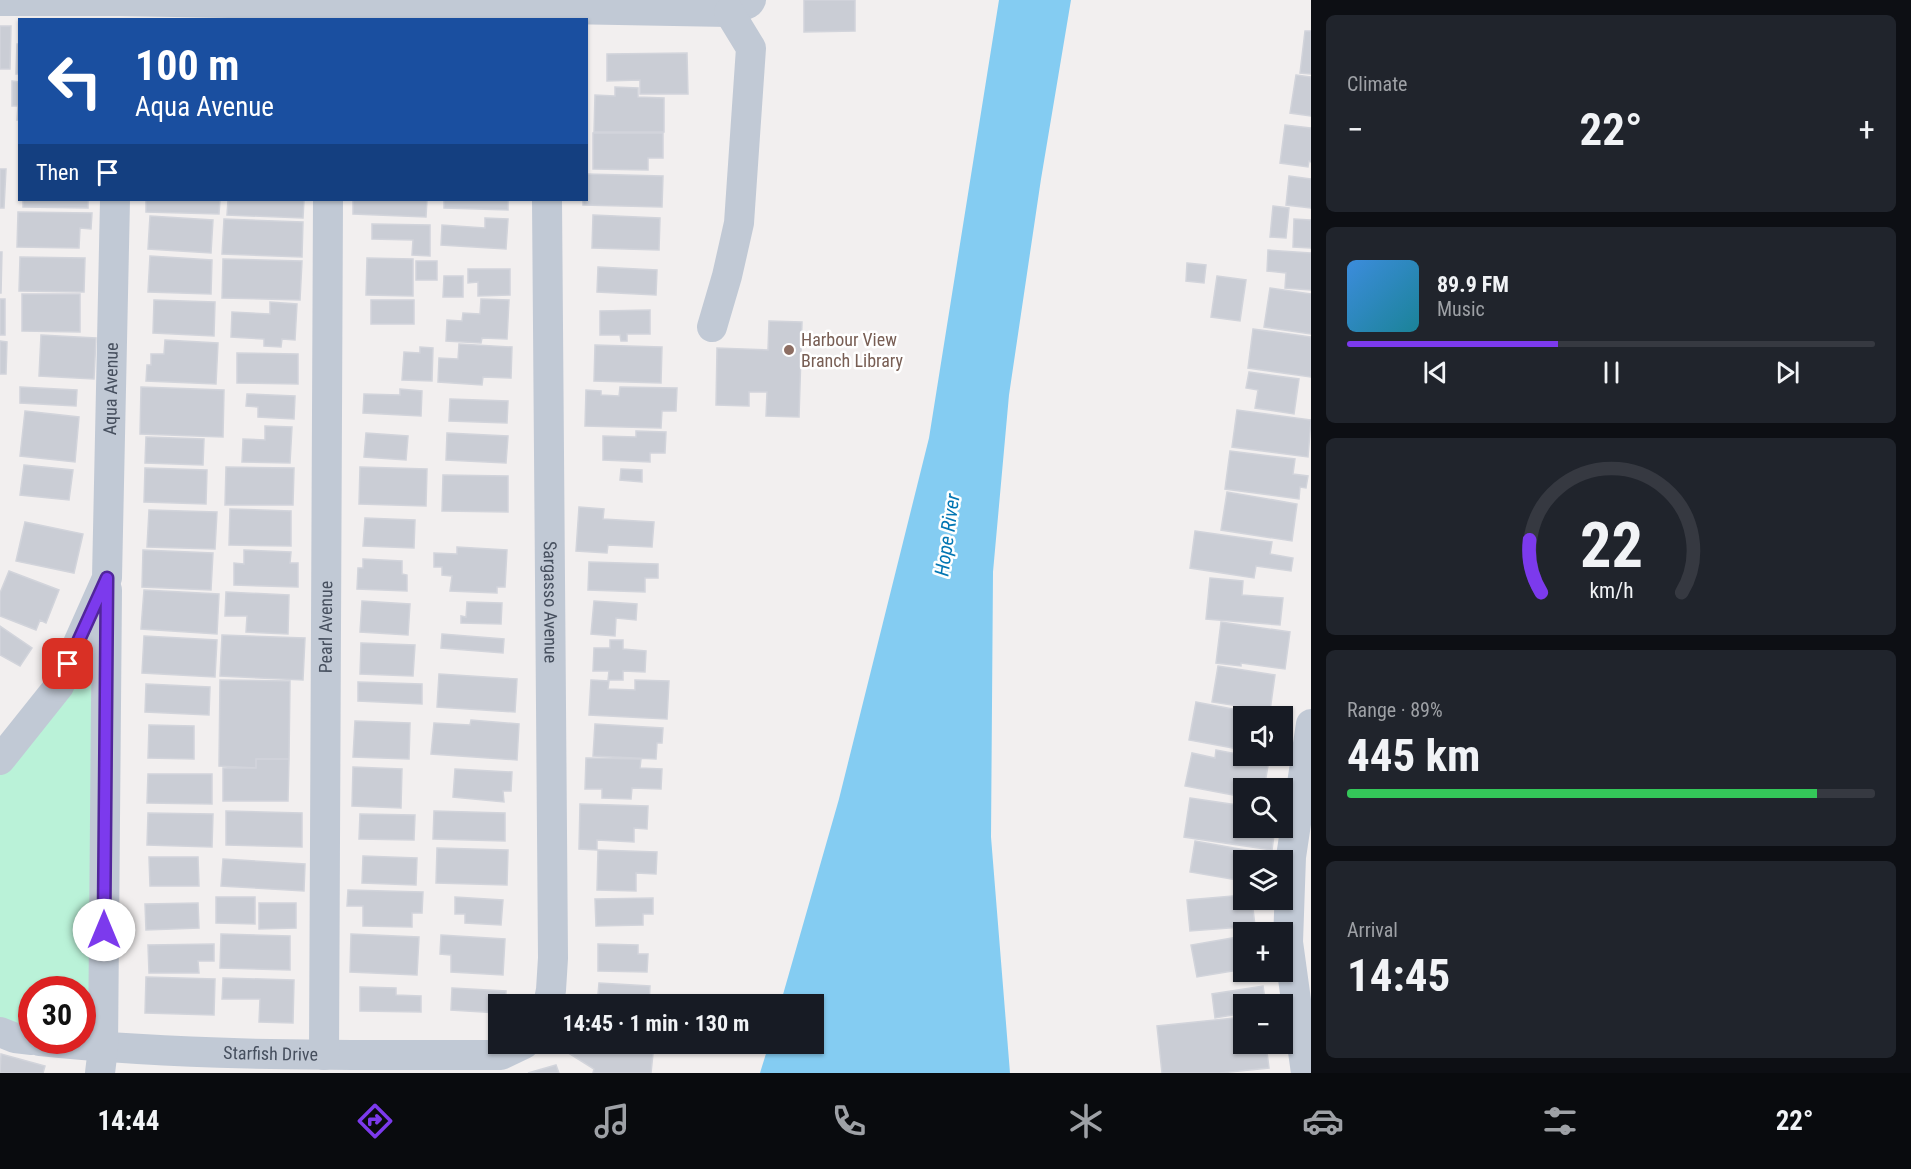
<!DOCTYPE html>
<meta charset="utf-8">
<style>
:root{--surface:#171b24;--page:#20242c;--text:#f1f3f6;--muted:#9ea1a6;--line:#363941;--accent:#7c3aed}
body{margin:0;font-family:"Roboto Condensed",sans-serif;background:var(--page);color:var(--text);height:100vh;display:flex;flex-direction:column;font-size:22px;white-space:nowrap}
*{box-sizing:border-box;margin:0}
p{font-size:20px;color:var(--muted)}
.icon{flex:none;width:33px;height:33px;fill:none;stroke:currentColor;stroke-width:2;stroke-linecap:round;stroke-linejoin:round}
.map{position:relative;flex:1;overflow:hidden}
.drawer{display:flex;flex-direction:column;gap:15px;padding:15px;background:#0d0f14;width:600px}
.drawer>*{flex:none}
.guide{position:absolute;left:18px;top:18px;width:570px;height:183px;border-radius:0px;box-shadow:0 2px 4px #0004;background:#1a4fa0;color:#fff;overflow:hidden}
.controls{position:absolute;left:1233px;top:706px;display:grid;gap:12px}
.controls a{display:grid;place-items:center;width:60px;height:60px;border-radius:0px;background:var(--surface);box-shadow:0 2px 4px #0004;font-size:30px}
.speed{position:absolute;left:18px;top:976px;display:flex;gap:12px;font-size:30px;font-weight:700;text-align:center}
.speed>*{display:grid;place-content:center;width:78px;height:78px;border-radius:50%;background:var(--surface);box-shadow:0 2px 4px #0004;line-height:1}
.speed .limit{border:9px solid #d22;background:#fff;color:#111}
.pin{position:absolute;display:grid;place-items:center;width:51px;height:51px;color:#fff;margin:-26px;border-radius:12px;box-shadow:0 3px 9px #0006}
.me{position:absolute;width:66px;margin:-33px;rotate:0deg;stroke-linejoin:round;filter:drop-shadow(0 0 4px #0008)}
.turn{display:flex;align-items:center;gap:21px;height:126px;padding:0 18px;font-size:27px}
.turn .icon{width:78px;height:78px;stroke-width:2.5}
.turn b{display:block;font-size:42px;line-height:51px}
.then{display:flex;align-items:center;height:57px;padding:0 18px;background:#0003;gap:12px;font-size:22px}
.big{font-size:45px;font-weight:700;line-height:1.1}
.drawer .card{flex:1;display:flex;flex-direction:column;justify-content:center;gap:9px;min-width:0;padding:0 21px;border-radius:9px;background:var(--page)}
.drawer .dial{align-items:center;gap:0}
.dial svg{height:156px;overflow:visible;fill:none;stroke:var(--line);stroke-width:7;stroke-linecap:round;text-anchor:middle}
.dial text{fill:var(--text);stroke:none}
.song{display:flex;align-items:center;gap:18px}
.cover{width:72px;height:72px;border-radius:9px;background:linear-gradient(135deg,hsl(210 70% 55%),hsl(190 70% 35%))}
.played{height:6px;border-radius:3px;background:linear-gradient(90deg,var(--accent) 40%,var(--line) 40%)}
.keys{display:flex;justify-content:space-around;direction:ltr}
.heat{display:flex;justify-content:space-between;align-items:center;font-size:33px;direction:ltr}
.charge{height:9px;border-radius:4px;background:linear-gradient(90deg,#34c759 89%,var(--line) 0)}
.trip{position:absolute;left:488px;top:994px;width:336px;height:60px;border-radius:0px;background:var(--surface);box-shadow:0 2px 4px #0004;font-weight:700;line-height:60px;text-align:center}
.tabs{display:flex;height:96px;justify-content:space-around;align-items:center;background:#090b0e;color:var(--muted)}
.tabs .icon{width:42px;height:42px}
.tabs .on{color:var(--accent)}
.tabs b{font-size:27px;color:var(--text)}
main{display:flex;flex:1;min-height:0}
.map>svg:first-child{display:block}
.green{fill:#baf2d8}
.water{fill:#84ccf2}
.building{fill:#cacdd5;stroke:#d2d4db;stroke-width:1.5}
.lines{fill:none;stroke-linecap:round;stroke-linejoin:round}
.minor{stroke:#c1c9d5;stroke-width:30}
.route-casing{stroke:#51269a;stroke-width:15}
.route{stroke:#7c3aed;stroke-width:10}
.education-dot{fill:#8d6e63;stroke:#fff;stroke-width:2}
.labels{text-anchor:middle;stroke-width:5;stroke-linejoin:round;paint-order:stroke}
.education-label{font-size:18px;fill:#785e54;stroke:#fff;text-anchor:start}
.street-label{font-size:18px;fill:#464f5e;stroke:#fff}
.water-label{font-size:20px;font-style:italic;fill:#0376b3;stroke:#fff}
</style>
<main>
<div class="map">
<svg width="1311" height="1073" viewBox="0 0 1311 1073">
<rect width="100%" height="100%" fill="#f2efef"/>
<!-- green -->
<path class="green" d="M 91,644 L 91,1034 L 83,1033 L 82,990 L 32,990 L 31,1030 L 0,1021 L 0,764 Z"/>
<!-- water -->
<path class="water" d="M 999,0 L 1071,0 L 1041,179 L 1009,395 L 993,572 L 991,837 L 1010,1073 L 760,1073 L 769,1044 L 813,1044 L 813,1005 L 780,1005 L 839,799 L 929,438 Z"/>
<!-- building -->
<path class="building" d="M 804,0 L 855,0 L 855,31 L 804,32 Z
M 0,26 L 11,26 L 10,69 L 0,69 Z
M 1305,31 L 1311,31 L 1311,74 L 1300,73 Z
M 17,44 L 20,44 L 20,74 L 16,74 Z
M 687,53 L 688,94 L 640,94 L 640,80 L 607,81 L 607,54 Z
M 1296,75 L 1311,77 L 1311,116 L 1290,113 Z
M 12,81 L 20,82 L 20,120 L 17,120 L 18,106 L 12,106 Z
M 615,87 L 638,88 L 638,97 L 664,98 L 664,132 L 594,132 L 595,95 L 615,96 Z
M 1285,125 L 1311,128 L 1311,162 L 1309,161 L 1308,167 L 1280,163 Z
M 593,133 L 663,133 L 663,158 L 648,158 L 648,170 L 593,169 Z
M 0,169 L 6,169 L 4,208 L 0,208 Z
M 586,174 L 663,176 L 662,207 L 583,205 L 583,200 L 586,200 Z
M 1289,176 L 1311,179 L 1311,208 L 1286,205 Z
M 23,200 L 88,200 L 88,208 L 23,207 Z
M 146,200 L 220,200 L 219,214 L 146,212 Z
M 228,200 L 304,200 L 303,218 L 227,215 Z
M 353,200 L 427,200 L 426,217 L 353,214 Z
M 444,200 L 508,200 L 508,210 L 444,208 Z
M 1273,206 L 1289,208 L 1286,238 L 1270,237 Z
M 18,212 L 92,213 L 91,229 L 80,228 L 79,248 L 17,247 Z
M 593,215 L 660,218 L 659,250 L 592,248 Z
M 150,216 L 213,220 L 211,253 L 148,249 Z
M 485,218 L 508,219 L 506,249 L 441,245 L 442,225 L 485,228 Z
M 224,219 L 303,222 L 302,257 L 222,254 Z
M 1294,219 L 1311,220 L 1311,248 L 1293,247 Z
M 372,224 L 430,225 L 430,256 L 412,255 L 413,240 L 372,239 Z
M 1268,250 L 1311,253 L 1311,290 L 1285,288 L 1286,273 L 1267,271 Z
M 0,252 L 2,252 L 1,293 L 0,293 Z
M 150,256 L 212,260 L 211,294 L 148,292 Z
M 20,257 L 85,258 L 84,292 L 19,291 Z
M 367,258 L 413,259 L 413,296 L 366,295 Z
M 223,259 L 302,261 L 300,300 L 222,298 Z
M 416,261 L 437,261 L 437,280 L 416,280 Z
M 1187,263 L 1206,265 L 1204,283 L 1186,281 Z
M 598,267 L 657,270 L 656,295 L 597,292 Z
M 468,269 L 510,269 L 510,295 L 478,296 L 478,282 L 468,283 Z
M 444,276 L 463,276 L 463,297 L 443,297 Z
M 1217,276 L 1246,280 L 1240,321 L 1211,317 Z
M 1270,288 L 1311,294 L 1311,334 L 1264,327 Z
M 22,294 L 80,294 L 80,332 L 22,331 Z
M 0,299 L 5,299 L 5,335 L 0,335 Z
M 481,299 L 509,300 L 507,339 L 482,338 L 481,343 L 446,341 L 447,320 L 462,321 L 463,313 L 480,314 Z
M 154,300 L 215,302 L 214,336 L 153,333 Z
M 371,300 L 414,300 L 414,324 L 371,324 Z
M 270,302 L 297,304 L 295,340 L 282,339 L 281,347 L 264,346 L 264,339 L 231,337 L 232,312 L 270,314 Z
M 650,310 L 650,334 L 627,334 L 627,341 L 621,341 L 620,335 L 600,335 L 600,311 Z
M 769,321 L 802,322 L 799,417 L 766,416 L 767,392 L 749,392 L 749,406 L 716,405 L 717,348 L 768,350 Z
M 1253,329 L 1311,337 L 1311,377 L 1248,368 Z
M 41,335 L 96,338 L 94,379 L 39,376 Z
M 165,340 L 218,343 L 216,384 L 146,381 L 147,365 L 151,365 L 151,354 L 164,354 Z
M 0,341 L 7,342 L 6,374 L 0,374 Z
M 459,344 L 512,347 L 511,378 L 483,377 L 482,385 L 438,382 L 439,358 L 458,359 Z
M 595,345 L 662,347 L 661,383 L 594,381 Z
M 420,347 L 433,348 L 432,381 L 402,380 L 404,352 L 420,353 Z
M 237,353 L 298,354 L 298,384 L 237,383 Z
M 1249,372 L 1299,379 L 1294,414 L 1255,408 L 1258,390 L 1246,388 Z
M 20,387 L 77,390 L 76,406 L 20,403 Z
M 141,387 L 224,390 L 223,437 L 140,434 Z
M 620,387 L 677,388 L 676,411 L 662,411 L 661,428 L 585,426 L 586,390 L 601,391 L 601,395 L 619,396 Z
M 400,389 L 422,391 L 421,416 L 363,413 L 364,394 L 400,395 Z
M 247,394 L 295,396 L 294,419 L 258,417 L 258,407 L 246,406 Z
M 450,399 L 508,401 L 507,423 L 449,421 Z
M 1237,410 L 1311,420 L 1308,457 L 1232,447 Z
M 25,411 L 79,417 L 75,462 L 20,456 Z
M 265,426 L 292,427 L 290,463 L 242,462 L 243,439 L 265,440 Z
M 636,431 L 666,432 L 665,453 L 650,453 L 650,462 L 603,460 L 603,436 L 636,437 Z
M 366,433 L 408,436 L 406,460 L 364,457 Z
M 447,433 L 508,436 L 506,463 L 446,460 Z
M 146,437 L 204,439 L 203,465 L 145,463 Z
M 1230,451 L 1295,459 L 1293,474 L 1308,476 L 1306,488 L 1300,487 L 1299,499 L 1225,489 Z
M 24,465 L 73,470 L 69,500 L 20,495 Z
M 226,467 L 294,468 L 293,505 L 225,505 Z
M 360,467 L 427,469 L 426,506 L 359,504 Z
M 145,468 L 207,470 L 206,504 L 144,502 Z
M 621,469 L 642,470 L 642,482 L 620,480 Z
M 443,475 L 508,476 L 508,512 L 442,511 Z
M 1227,492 L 1297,504 L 1292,541 L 1221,530 Z
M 579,507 L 604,509 L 603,519 L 654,522 L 652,547 L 608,545 L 607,553 L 576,551 Z
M 230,509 L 291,511 L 291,546 L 229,545 Z
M 149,510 L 217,512 L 215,549 L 147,547 Z
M 365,518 L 415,520 L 414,548 L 363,546 Z
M 25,522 L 83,534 L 74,573 L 16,561 Z
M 1195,531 L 1272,542 L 1270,554 L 1293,558 L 1291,571 L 1256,566 L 1254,578 L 1190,568 Z
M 457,547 L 507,550 L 505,587 L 497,587 L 497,593 L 450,591 L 452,576 L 442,575 L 442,567 L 434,567 L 434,553 L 457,554 Z
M 143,550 L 213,553 L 211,590 L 142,587 Z
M 244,550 L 291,552 L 290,563 L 298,563 L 298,587 L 234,585 L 234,563 L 244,564 Z
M 363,559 L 402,561 L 402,574 L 407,575 L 407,591 L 357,589 L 358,568 L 363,568 Z
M 589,562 L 658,564 L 658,578 L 645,578 L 645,592 L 588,590 Z
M 9,571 L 59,590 L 46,623 L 40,620 L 36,630 L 0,616 L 0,593 Z
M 1210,578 L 1243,581 L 1242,595 L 1283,598 L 1280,625 L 1206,619 Z
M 144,590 L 219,594 L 217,634 L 141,629 Z
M 226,592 L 289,595 L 288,634 L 246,632 L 247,616 L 225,616 Z
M 362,601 L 410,604 L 408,635 L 360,632 Z
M 594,601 L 637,604 L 636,620 L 616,618 L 615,636 L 591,634 Z
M 467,602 L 502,603 L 501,624 L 461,623 L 461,616 L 466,617 Z
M 1221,622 L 1290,632 L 1285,669 L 1241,663 L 1241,666 L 1216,663 Z
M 0,626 L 32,648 L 20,666 L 0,655 Z
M 442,634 L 504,639 L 503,653 L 441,648 Z
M 222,635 L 305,638 L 303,680 L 220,676 Z
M 144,636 L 217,640 L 215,677 L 142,673 Z
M 610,640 L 623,640 L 623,649 L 646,651 L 645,672 L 623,671 L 623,680 L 608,680 L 609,671 L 593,671 L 594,648 L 610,648 Z
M 361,643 L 415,645 L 413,676 L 360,674 Z
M 1218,666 L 1275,675 L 1270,711 L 1212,702 Z
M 439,674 L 517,679 L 515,712 L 437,707 Z
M 220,680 L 290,681 L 289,759 L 256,759 L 256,768 L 219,766 Z
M 591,680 L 609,681 L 608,689 L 635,690 L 635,680 L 669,681 L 667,719 L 589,715 Z
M 358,682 L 422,684 L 422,704 L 358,701 Z
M 146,684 L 210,687 L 209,715 L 145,712 Z
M 1196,702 L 1275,717 L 1244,717 L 1244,750 L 1189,740 Z
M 471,720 L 519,724 L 517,760 L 431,754 L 434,723 L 470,725 Z
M 355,721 L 410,723 L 409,759 L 353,757 Z
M 595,724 L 663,728 L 662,743 L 657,743 L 656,759 L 593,756 Z
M 149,725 L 194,726 L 194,759 L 148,758 Z
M 1216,750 L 1269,760 L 1264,789 L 1244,789 L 1244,797 L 1185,786 L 1192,753 L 1215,758 Z
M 586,758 L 641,759 L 640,768 L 662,769 L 661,789 L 632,788 L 631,799 L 602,798 L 602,789 L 585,789 Z
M 256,759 L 289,759 L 288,801 L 223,801 L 223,768 L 256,768 Z
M 353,767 L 402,769 L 401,808 L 352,806 Z
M 455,769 L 512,772 L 511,791 L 503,791 L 504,802 L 453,797 Z
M 148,774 L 212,774 L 212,804 L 147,803 Z
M 1190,798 L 1244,806 L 1244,828 L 1275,828 L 1272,850 L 1184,837 Z
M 580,804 L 648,806 L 647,829 L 634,828 L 634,842 L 597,840 L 597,850 L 579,849 Z
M 226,811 L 302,813 L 302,847 L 226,845 Z
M 434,811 L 505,813 L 505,841 L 433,839 Z
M 148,813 L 213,814 L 212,847 L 147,845 Z
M 360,814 L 415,815 L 414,840 L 359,839 Z
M 1195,841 L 1257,852 L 1255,861 L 1244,861 L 1244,881 L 1190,872 Z
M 437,848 L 508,850 L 507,885 L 436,883 Z
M 598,850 L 657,852 L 656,874 L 636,873 L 636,891 L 597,890 Z
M 363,856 L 417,858 L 416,885 L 362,883 Z
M 149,857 L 198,857 L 199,886 L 150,886 Z
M 223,859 L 305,864 L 304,891 L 221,886 Z
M 348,890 L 423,892 L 422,913 L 412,913 L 412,927 L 363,926 L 363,906 L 347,906 Z
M 1244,895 L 1244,900 L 1252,900 L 1255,926 L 1190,931 L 1187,900 Z
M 216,897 L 255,897 L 255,924 L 216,923 Z
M 455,897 L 503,900 L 501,925 L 465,923 L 465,914 L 455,914 Z
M 653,898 L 653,914 L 643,914 L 643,925 L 596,926 L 595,899 Z
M 198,903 L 199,928 L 146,930 L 145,904 Z
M 259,903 L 296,903 L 296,928 L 259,929 Z
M 221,934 L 290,936 L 290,970 L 220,968 Z
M 351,934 L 419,937 L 417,975 L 350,972 Z
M 441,935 L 505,939 L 503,975 L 451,972 L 451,955 L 440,954 Z
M 1244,936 L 1244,969 L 1197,977 L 1191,945 Z
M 214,944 L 214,961 L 198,961 L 199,973 L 149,973 L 148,945 Z
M 598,944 L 638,945 L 638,954 L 648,954 L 647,972 L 598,971 Z
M 146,977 L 215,979 L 214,1015 L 145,1013 Z
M 223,978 L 294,980 L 293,1023 L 259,1022 L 260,999 L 222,999 Z
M 599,983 L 650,986 L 649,1005 L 597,1005 Z
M 1263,986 L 1266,1005 L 1244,1005 L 1244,1013 L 1215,1018 L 1212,994 Z
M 360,987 L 396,988 L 396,995 L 421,996 L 421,1012 L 360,1011 Z
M 452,988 L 506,991 L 505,1005 L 498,1005 L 498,1013 L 451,1010 Z
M 1244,1017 L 1244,1044 L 1266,1044 L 1269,1068 L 1220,1073 L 1162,1073 L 1157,1026 Z
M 554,1044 L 654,1044 L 651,1073 L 593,1073 L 594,1069 Z
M 1,1054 L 45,1066 L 43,1073 L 0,1073 Z
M 556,1065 L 559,1073 L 528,1073 Z"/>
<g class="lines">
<!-- minor -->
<g class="minor">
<path d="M 0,1 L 119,1 L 729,12 L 749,3 L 751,0"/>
<path id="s1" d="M 547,200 L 553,958 L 551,990 L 548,1005"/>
<path d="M 712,327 L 727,276 L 739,223 L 751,48 L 729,12"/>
<path id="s2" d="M 0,760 L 59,686 L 107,578 L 115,200"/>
<path d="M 0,1032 L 15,1038 L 32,1040"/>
<path id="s3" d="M 40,1041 C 193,1057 348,1055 501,1055 L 524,1044"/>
<path id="s4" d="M 324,1055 L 328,200"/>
<path d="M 100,1073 L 103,1048 L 107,590"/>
<path d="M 1306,1073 L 1288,942 L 1291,857 L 1311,724"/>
</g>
</g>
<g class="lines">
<defs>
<path id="route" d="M 68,664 L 107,578 L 104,930"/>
</defs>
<!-- route casing -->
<use href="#route" class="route-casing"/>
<!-- route -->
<use href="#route" class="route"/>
</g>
<!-- markers -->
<circle class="education-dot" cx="789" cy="350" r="6"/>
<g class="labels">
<!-- education labels -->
<g class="education-label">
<text x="801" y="346">Harbour View<tspan x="801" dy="21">Branch Library</tspan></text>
</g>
<!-- street labels -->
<g class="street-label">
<text dy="6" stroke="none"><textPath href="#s2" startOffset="402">Aqua Avenue</textPath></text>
<text dy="6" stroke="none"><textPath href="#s1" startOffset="402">Sargasso Avenue</textPath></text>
<text dy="6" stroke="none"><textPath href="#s4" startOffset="428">Pearl Avenue</textPath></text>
<text dy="6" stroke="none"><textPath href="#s3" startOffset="231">Starfish Drive</textPath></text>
</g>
<!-- water labels -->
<g class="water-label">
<text transform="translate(947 535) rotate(-82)" y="7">Hope River</text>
</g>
</g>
</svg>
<div class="controls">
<a><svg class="icon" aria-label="sound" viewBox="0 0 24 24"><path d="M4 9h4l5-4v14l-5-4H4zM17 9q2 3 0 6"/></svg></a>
<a><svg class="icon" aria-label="search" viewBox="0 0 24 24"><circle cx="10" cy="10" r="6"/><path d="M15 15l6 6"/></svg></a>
<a><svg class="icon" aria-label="layers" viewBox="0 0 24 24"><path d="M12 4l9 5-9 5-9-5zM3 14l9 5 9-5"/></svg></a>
<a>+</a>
<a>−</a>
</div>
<div class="speed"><div class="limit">30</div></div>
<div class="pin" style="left:68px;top:664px;background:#d93025"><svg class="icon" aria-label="arrive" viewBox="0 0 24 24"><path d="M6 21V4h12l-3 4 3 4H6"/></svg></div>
<svg class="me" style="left:104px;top:930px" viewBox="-20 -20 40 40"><circle r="19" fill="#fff"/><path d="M0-13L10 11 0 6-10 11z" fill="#7c3aed"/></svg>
<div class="trip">14:45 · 1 min · 130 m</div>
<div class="guide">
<div class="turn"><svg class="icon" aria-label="left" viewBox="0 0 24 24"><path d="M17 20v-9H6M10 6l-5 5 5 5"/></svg><div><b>100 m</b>Aqua Avenue</div></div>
<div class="then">Then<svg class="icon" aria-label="arrive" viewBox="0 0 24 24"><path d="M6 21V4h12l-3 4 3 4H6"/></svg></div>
</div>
</div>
<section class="drawer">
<div class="card"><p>Climate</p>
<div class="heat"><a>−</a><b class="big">22°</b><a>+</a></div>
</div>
<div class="card">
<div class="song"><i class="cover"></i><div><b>89.9 FM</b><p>Music</p></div></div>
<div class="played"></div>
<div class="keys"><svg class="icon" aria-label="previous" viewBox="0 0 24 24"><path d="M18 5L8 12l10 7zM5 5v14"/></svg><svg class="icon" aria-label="pause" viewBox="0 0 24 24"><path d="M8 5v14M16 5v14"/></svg><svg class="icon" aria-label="next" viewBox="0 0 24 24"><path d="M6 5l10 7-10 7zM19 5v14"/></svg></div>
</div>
<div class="card dial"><svg viewBox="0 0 100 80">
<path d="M14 69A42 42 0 1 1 86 69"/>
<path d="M14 69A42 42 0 0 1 8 42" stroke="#7c3aed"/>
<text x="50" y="56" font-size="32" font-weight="700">22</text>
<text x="50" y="72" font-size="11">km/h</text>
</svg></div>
<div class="card"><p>Range · 89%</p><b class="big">445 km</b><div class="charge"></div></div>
<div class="card"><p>Arrival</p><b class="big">14:45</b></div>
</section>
</main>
<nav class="tabs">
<b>14:44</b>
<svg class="icon on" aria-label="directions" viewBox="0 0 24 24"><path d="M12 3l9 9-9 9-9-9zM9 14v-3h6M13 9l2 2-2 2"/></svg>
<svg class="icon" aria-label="music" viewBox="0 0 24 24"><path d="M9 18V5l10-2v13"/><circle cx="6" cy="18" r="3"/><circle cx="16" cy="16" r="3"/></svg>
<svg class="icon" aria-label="phone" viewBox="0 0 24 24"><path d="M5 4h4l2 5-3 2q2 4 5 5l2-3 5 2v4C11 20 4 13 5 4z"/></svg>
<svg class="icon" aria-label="climate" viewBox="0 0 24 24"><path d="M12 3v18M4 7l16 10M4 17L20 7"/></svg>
<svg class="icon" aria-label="car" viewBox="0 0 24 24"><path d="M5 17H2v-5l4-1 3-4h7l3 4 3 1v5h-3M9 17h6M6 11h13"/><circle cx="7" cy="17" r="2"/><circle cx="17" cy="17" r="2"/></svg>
<svg class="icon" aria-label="filters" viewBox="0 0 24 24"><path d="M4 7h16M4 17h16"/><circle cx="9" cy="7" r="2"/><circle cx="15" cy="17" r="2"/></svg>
<b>22°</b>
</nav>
